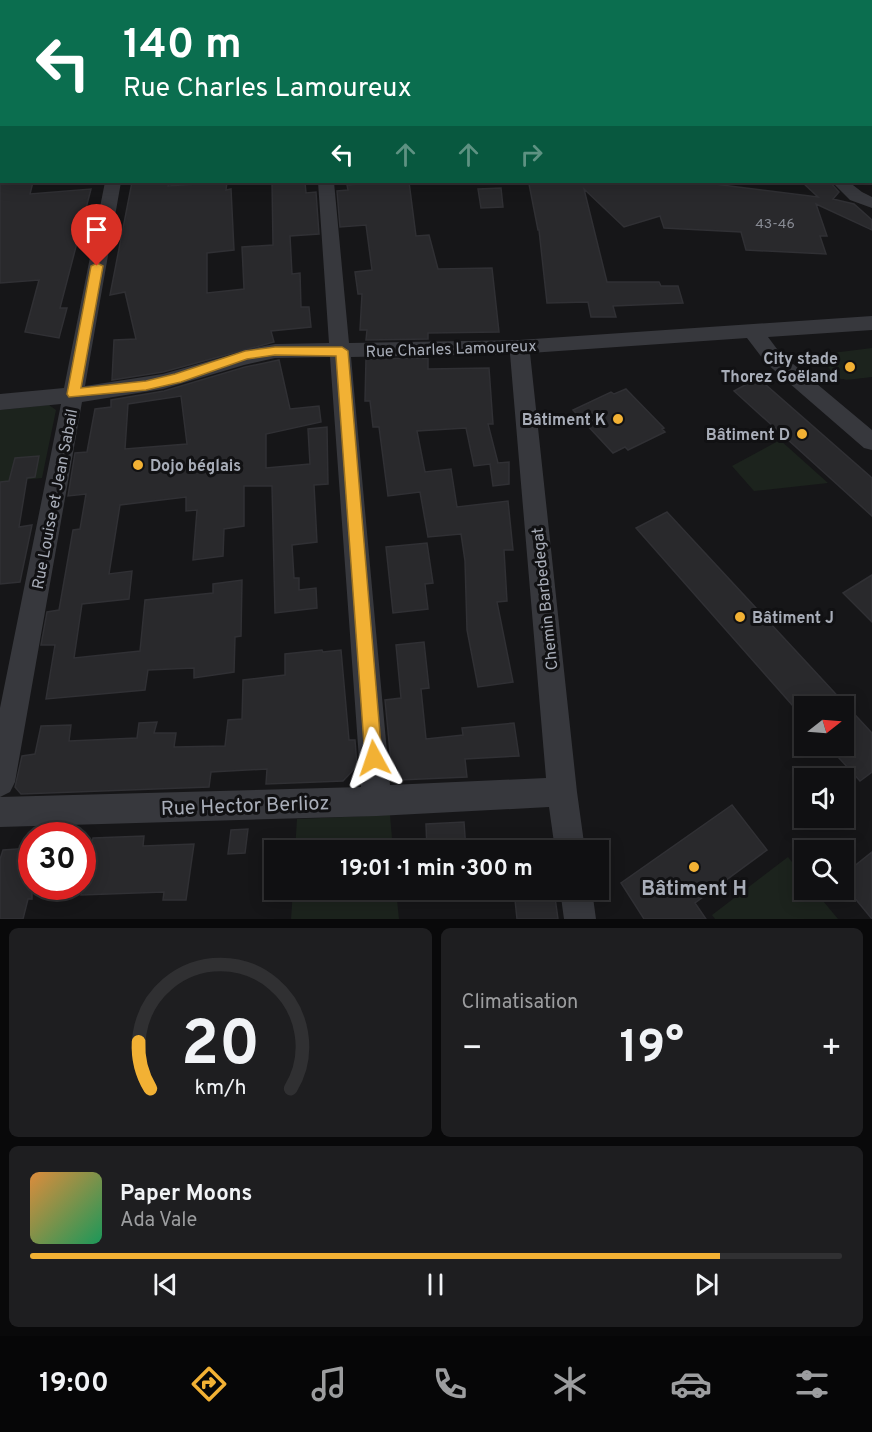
<!DOCTYPE html>
<html lang="fr">
<meta charset="utf-8">
<style>
:root{--surface:#101012;--page:#1e1e20;--text:#f1f3f6;--muted:#9c9d9f;--line:#303032;--accent:#f2b134}
body{margin:0;font-family:Overpass,sans-serif;background:var(--page);color:var(--text);height:100vh;display:flex;flex-direction:column;font-size:22px;white-space:nowrap}
*{box-sizing:border-box;margin:0}
p{font-size:20px;color:var(--muted)}
.icon{flex:none;width:33px;height:33px;fill:none;stroke:currentColor;stroke-width:2;stroke-linecap:round;stroke-linejoin:round}
.map{position:relative;height:919px;overflow:hidden}
.drawer{display:flex;flex-direction:column;gap:9px;padding:9px;background:#09090a;flex:1}
.drawer>*{flex:none}
.banner{position:absolute;left:0px;top:0px;width:873px;height:183px;box-shadow:0 3px 15px #0003,0 0 0 2px var(--line);background:#0b6e4f;color:#fff;overflow:hidden}
.needle{width:39px;rotate:73deg}
.fabs{position:absolute;left:794px;top:696px;display:grid;gap:12px}
.fabs a{display:grid;place-items:center;width:60px;height:60px;border-radius:0px;background:var(--surface);box-shadow:0 3px 15px #0003,0 0 0 2px var(--line);font-size:30px}
.speed{position:absolute;left:18px;top:822px;display:flex;gap:12px;font-size:30px;font-weight:700;text-align:center}
.speed>*{display:grid;place-content:center;width:78px;height:78px;border-radius:50%;background:var(--surface);box-shadow:0 3px 15px #0003,0 0 0 2px var(--line);line-height:1}
.speed .limit{border:9px solid #d22;background:#fff;color:#111}
.pin{position:absolute;display:grid;place-items:center;width:51px;height:51px;color:#fff;margin:-62px -26px;border-radius:50% 50% 50% 0;rotate:-45deg;box-shadow:0 0 6px #0007}
.pin .icon{rotate:45deg}
.me{position:absolute;width:66px;margin:-33px;rotate:355deg;stroke-linejoin:round;filter:drop-shadow(0 0 4px #0008)}
.turn{display:flex;align-items:center;gap:21px;height:126px;padding:0 24px;font-size:27px}
.turn .icon{width:78px;height:78px;stroke-width:2.5}
.turn b{display:block;font-size:42px;line-height:51px}
.lanes{display:flex;align-items:center;height:57px;padding:0 24px;background:#0003;justify-content:center;gap:30px;direction:ltr}
.lanes .off{opacity:.35}
.big{font-size:45px;font-weight:700;line-height:1.1}
.drawer .widget{flex:1;display:flex;flex-direction:column;justify-content:center;gap:9px;min-width:0;padding:0 21px;border-radius:9px;background:var(--page)}
.drawer .dial{align-items:center;gap:0}
.dial svg{height:156px;overflow:visible;fill:none;stroke:var(--line);stroke-width:7;stroke-linecap:round;text-anchor:middle}
.dial text{fill:var(--text);stroke:none}
.song{display:flex;align-items:center;gap:18px}
.cover{width:72px;height:72px;border-radius:9px;background:linear-gradient(135deg,hsl(30 70% 55%),hsl(150 70% 35%))}
.played{height:6px;border-radius:3px;background:linear-gradient(90deg,var(--accent) 85%,var(--line) 85%)}
.keys{display:flex;justify-content:space-around;direction:ltr}
.heat{display:flex;justify-content:space-between;align-items:center;font-size:33px;direction:ltr}
.drawer .tiles{flex:1;display:grid;gap:9px;grid-template-columns:1fr 1fr}
.widget:last-child{grid-column:span 2}
.trip{position:absolute;left:264px;top:840px;width:345px;height:60px;border-radius:0px;background:var(--surface);box-shadow:0 3px 15px #0003,0 0 0 2px var(--line);font-weight:700;line-height:60px;text-align:center}
.dock{display:flex;height:96px;justify-content:space-around;align-items:center;background:#060607;color:var(--muted)}
.dock .icon{width:42px;height:42px}
.dock .on{color:var(--accent)}
.dock b{font-size:27px;color:var(--text)}
.map>svg:first-child{display:block}
.green{fill:#1c231d}
.building{fill:#29292c;stroke:#303034;stroke-width:1.5;fill-rule:evenodd}
.lines{fill:none;stroke-linecap:round;stroke-linejoin:round}
.minor{fill:#37383d;fill-rule:evenodd}
.route{fill:#f2b134;stroke:#9d7322;stroke-width:1.5}
.poi-dot{fill:#f2b134;stroke:#111113;stroke-width:2}
.labels{text-anchor:middle;stroke-width:6;stroke-linejoin:round;paint-order:stroke}
.number-label{font-size:14px;fill:#888b94}
.street-label{font-size:16px;fill:#a8adb8;stroke:#111113}
.poi-label{font-size:16px;font-weight:bold;fill:#a8adb8;stroke:#111113;text-anchor:end}
.near-street-label{font-size:20px;fill:#a8adb8;stroke:#111113}
.near-poi-label{font-size:20px;font-weight:bold;fill:#a8adb8;stroke:#111113}
</style>
<div class="map">
<svg width="872" height="919" viewBox="0 0 872 919">
<rect width="100%" height="100%" fill="#161618"/>
<!-- green -->
<path class="green" d="M 872,348 L 872,377 C 840,380 839,386 822,357 L 824,354 Z
M 49,405 L 56,410 L 42,478 L 0,482 L 0,410 Z
M 780,440 L 828,483 L 754,491 L 732,466 Z
M 390,815 L 393,850 L 295,850 L 297,819 Z
M 788,857 L 804,877 L 804,890 L 814,890 L 838,919 L 715,919 L 712,915 Z
M 293,890 L 396,890 L 399,919 L 291,919 Z"/>
<!-- building -->
<path class="building" d="M 0,182 L 33,182 L 30,194 L 91,189 L 60,308 L 67,308 L 59,338 L 25,332 L 39,280 L 0,283 Z
M 132,182 L 169,182 L 168,186 L 227,182 L 226,190 L 231,189 L 234,250 L 207,253 L 207,293 L 244,289 L 242,247 L 273,245 L 272,182 L 305,182 L 306,193 L 316,192 L 319,234 L 290,236 L 292,274 L 300,273 L 301,307 L 309,307 L 311,327 L 271,331 L 274,342 L 163,372 L 112,380 L 114,340 L 136,339 L 125,292 L 110,295 Z
M 359,182 L 409,182 L 416,236 L 429,235 L 438,269 L 492,268 L 499,332 L 428,333 L 428,339 L 366,340 L 367,330 L 360,330 L 362,294 L 358,294 L 355,272 L 372,270 L 366,225 L 340,227 L 337,191 L 348,190 L 347,185 L 359,184 Z
M 574,182 L 698,182 L 818,197 L 802,182 L 830,182 L 839,192 L 833,199 L 854,204 L 872,220 L 872,230 L 816,204 L 827,236 L 820,236 L 826,254 L 746,250 L 741,232 L 664,228 L 660,216 L 624,227 L 584,189 L 607,282 L 659,282 L 661,286 L 678,286 L 683,303 L 613,306 L 616,317 L 591,317 L 588,302 L 547,303 L 539,230 L 538,230 L 529,184 Z
M 501,188 L 503,207 L 481,208 L 478,189 Z
M 428,358 L 428,369 L 489,368 L 493,424 L 488,424 L 498,463 L 509,462 L 509,484 L 493,486 L 490,464 L 474,466 L 466,428 L 417,431 L 425,472 L 451,469 L 457,507 L 508,501 L 513,550 L 504,550 L 507,601 L 497,602 L 513,682 L 478,687 L 467,630 L 465,561 L 461,534 L 428,537 L 420,492 L 388,496 L 379,427 L 373,427 L 370,401 L 365,401 L 366,359 Z
M 279,360 L 290,409 L 319,406 L 321,422 L 266,434 L 266,468 L 310,464 L 308,429 L 327,427 L 328,484 L 314,485 L 317,542 L 292,545 L 294,578 L 299,578 L 299,590 L 316,588 L 317,608 L 275,613 L 272,486 L 244,486 L 244,526 L 224,529 L 223,556 L 193,560 L 197,510 L 186,511 L 186,497 L 120,505 L 109,574 L 132,571 L 129,599 L 82,604 L 74,658 L 140,651 L 145,600 L 213,593 L 213,584 L 242,580 L 241,636 L 235,637 L 234,672 L 194,678 L 194,668 L 148,670 L 145,690 L 46,699 L 55,645 L 41,645 L 47,612 L 59,610 L 73,530 L 80,529 L 86,494 L 68,496 L 75,453 L 87,452 L 95,409 L 111,407 L 111,400 L 164,391 L 245,367 ZM 181,396 L 187,444 L 125,449 L 128,404 Z
M 758,378 L 872,478 L 872,516 L 734,391 Z
M 626,389 L 664,428 L 662,429 L 665,432 L 628,450 L 625,447 L 613,453 L 573,410 L 611,392 L 614,394 Z
M 39,456 L 35,477 L 27,478 L 19,527 L 32,525 L 20,582 L 0,584 L 0,482 L 9,481 L 15,458 Z
M 667,512 L 872,733 L 872,772 L 860,781 L 828,746 L 843,746 L 843,706 L 793,706 L 636,528 Z
M 427,543 L 433,583 L 425,584 L 428,609 L 393,613 L 386,547 Z
M 872,575 L 872,622 L 843,593 Z
M 424,642 L 429,688 L 421,689 L 426,739 L 463,735 L 462,728 L 514,723 L 519,756 L 465,759 L 467,777 L 399,780 L 392,773 L 385,700 L 401,698 L 396,645 Z
M 322,650 L 323,652 L 341,650 L 349,740 L 355,740 L 357,766 L 343,781 L 266,784 L 267,769 L 211,772 L 209,787 L 21,794 L 15,787 L 22,756 L 35,754 L 41,726 L 71,725 L 69,741 L 137,738 L 139,723 L 157,722 L 154,733 L 176,733 L 174,747 L 225,746 L 228,720 L 242,719 L 243,680 L 285,675 L 285,654 Z
M 732,805 L 767,850 L 695,903 L 706,919 L 644,919 L 621,883 Z
M 464,822 L 466,850 L 427,850 L 426,824 Z
M 248,829 L 245,853 L 228,854 L 231,830 Z
M 144,836 L 143,846 L 194,844 L 186,900 L 163,900 L 164,892 L 81,895 L 93,838 Z
M 32,848 L 32,899 L 28,899 L 23,919 L 0,919 L 0,859 L 3,850 Z
M 872,852 L 872,919 L 843,884 L 843,875 Z
M 514,890 L 554,890 L 558,919 L 517,919 Z"/>
<g class="lines">
<!-- minor -->
<path class="minor" d="M 359,0 L 396,0 L 358,2 Z
M 633,0 L 646,0 L 647,2 L 634,2 Z
M 826,0 L 842,0 L 843,2 L 827,2 Z
M 0,17 L 2,17 L 2,25 L 0,25 Z
M 105,182 L 121,182 L 85,386 L 163,374 L 259,347 L 275,344 L 329,343 L 318,182 L 334,182 L 349,343 L 519,340 L 872,316 L 872,330 L 768,337 L 780,353 L 872,430 L 872,450 L 864,448 L 766,363 L 747,338 L 530,353 L 577,792 L 585,850 L 555,850 L 549,807 L 377,816 L 0,827 L 0,797 L 361,787 L 330,357 L 275,358 L 244,365 L 163,389 L 82,402 L 15,782 L 10,792 L 0,797 L 0,708 L 61,404 L 0,410 L 0,394 L 64,388 ZM 510,354 L 546,778 L 390,785 L 351,357 Z
M 832,182 L 849,182 L 862,192 L 872,197 L 872,208 L 850,200 Z
M 560,890 L 592,890 L 596,919 L 564,919 Z"/>
</g>
<!-- route -->
<path class="route" d="M 97,263 L 103,266 L 81,388 L 146,381 L 175,374 L 245,351 L 275,347 L 342,347 L 348,351 L 382,758 L 380,764 L 374,767 L 367,764 L 365,758 L 336,356 L 275,355 L 247,359 L 181,382 L 146,390 L 69,397 L 67,394 L 91,266 Z"/>
<!-- markers -->
<g class="poi-dot">
<circle cx="850" cy="367" r="6"/>
<circle cx="618" cy="419" r="6"/>
<circle cx="802" cy="434" r="6"/>
<circle cx="138" cy="465" r="6"/>
<circle cx="740" cy="617" r="6"/>
<circle cx="694" cy="867" r="6"/>
</g>
<g class="labels">
<!-- number labels -->
<g class="number-label">
<text x="775" y="228">43-46</text>
</g>
<!-- street labels -->
<g class="street-label">
<text transform="translate(451 348) rotate(-2)" y="6">Rue Charles Lamoureux</text>
<text transform="translate(54 499) rotate(-79)" y="6">Rue Louise et Jean Sabail</text>
<text transform="translate(544 599) rotate(-96)" y="6">Chemin Barbedegat</text>
</g>
<!-- poi labels -->
<g class="poi-label">
<text x="838" y="364">City stade<tspan x="838" dy="18">Thorez Goëland</tspan></text>
<text x="606" y="425">Bâtiment K</text>
<text x="790" y="440">Bâtiment D</text>
<text x="150" y="471" text-anchor="start">Dojo béglais</text>
<text x="752" y="623" text-anchor="start">Bâtiment J</text>
</g>
<!-- near-street labels -->
<g class="near-street-label">
<text transform="translate(245 805) rotate(-2)" y="7">Rue Hector Berlioz</text>
</g>
<!-- near-poi labels -->
<g class="near-poi-label">
<text x="694" y="895">Bâtiment H</text>
</g>
</g>
</svg>
<div class="fabs">
<a><svg class="needle" viewBox="-14 -14 28 28"><path d="M0-13l5 13h-10z" fill="#e53935"/><path d="M0 13l5-13h-10z" fill="#9c9d9f"/></svg></a>
<a><svg class="icon" aria-label="sound" viewBox="0 0 24 24"><path d="M4 9h4l5-4v14l-5-4H4zM17 9q2 3 0 6"/></svg></a>
<a><svg class="icon" aria-label="search" viewBox="0 0 24 24"><circle cx="10" cy="10" r="6"/><path d="M15 15l6 6"/></svg></a>
</div>
<div class="speed"><div class="limit">30</div></div>
<div class="pin" style="left:97px;top:266px;background:#d93025"><svg class="icon" aria-label="arrive" viewBox="0 0 24 24"><path d="M6 21V4h12l-3 4 3 4H6"/></svg></div>
<svg class="me" style="left:374px;top:758px" viewBox="-20 -20 40 40"><path d="M0-17L14 15 0 8-14 15z" fill="#f2b134" stroke="#fff" stroke-width="4"/></svg>
<div class="trip">19:01 · 1 min · 300 m</div>
<div class="banner">
<div class="turn"><svg class="icon" aria-label="left" viewBox="0 0 24 24"><path d="M17 20v-9H6M10 6l-5 5 5 5"/></svg><div><b>140 m</b>Rue Charles Lamoureux</div></div>
<div class="lanes"><svg class="icon" aria-label="left" viewBox="0 0 24 24"><path d="M17 20v-9H6M10 6l-5 5 5 5"/></svg><svg class="icon off" aria-label="ahead" viewBox="0 0 24 24"><path d="M12 20V5M6 11l6-6 6 6"/></svg><svg class="icon off" aria-label="ahead" viewBox="0 0 24 24"><path d="M12 20V5M6 11l6-6 6 6"/></svg><svg class="icon off" aria-label="right" viewBox="0 0 24 24"><path d="M7 20v-9h11M14 6l5 5-5 5"/></svg></div>
</div>
</div>
<section class="drawer">
<div class="tiles">
<div class="widget dial"><svg viewBox="0 0 100 80">
<path d="M14 69A42 42 0 1 1 86 69"/>
<path d="M14 69A42 42 0 0 1 8 45" stroke="#f2b134"/>
<text x="50" y="56" font-size="32" font-weight="700">20</text>
<text x="50" y="72" font-size="11">km/h</text>
</svg></div>
<div class="widget"><p>Climatisation</p>
<div class="heat"><a>−</a><b class="big">19°</b><a>+</a></div>
</div>
<div class="widget">
<div class="song"><i class="cover"></i><div><b>Paper Moons</b><p>Ada Vale</p></div></div>
<div class="played"></div>
<div class="keys"><svg class="icon" aria-label="previous" viewBox="0 0 24 24"><path d="M18 5L8 12l10 7zM5 5v14"/></svg><svg class="icon" aria-label="pause" viewBox="0 0 24 24"><path d="M8 5v14M16 5v14"/></svg><svg class="icon" aria-label="next" viewBox="0 0 24 24"><path d="M6 5l10 7-10 7zM19 5v14"/></svg></div>
</div>
</div>
</section>
<nav class="dock">
<b>19:00</b>
<svg class="icon on" aria-label="directions" viewBox="0 0 24 24"><path d="M12 3l9 9-9 9-9-9zM9 14v-3h6M13 9l2 2-2 2"/></svg>
<svg class="icon" aria-label="music" viewBox="0 0 24 24"><path d="M9 18V5l10-2v13"/><circle cx="6" cy="18" r="3"/><circle cx="16" cy="16" r="3"/></svg>
<svg class="icon" aria-label="phone" viewBox="0 0 24 24"><path d="M5 4h4l2 5-3 2q2 4 5 5l2-3 5 2v4C11 20 4 13 5 4z"/></svg>
<svg class="icon" aria-label="climate" viewBox="0 0 24 24"><path d="M12 3v18M4 7l16 10M4 17L20 7"/></svg>
<svg class="icon" aria-label="car" viewBox="0 0 24 24"><path d="M5 17H2v-5l4-1 3-4h7l3 4 3 1v5h-3M9 17h6M6 11h13"/><circle cx="7" cy="17" r="2"/><circle cx="17" cy="17" r="2"/></svg>
<svg class="icon" aria-label="filters" viewBox="0 0 24 24"><path d="M4 7h16M4 17h16"/><circle cx="9" cy="7" r="2"/><circle cx="15" cy="17" r="2"/></svg>
</nav>
